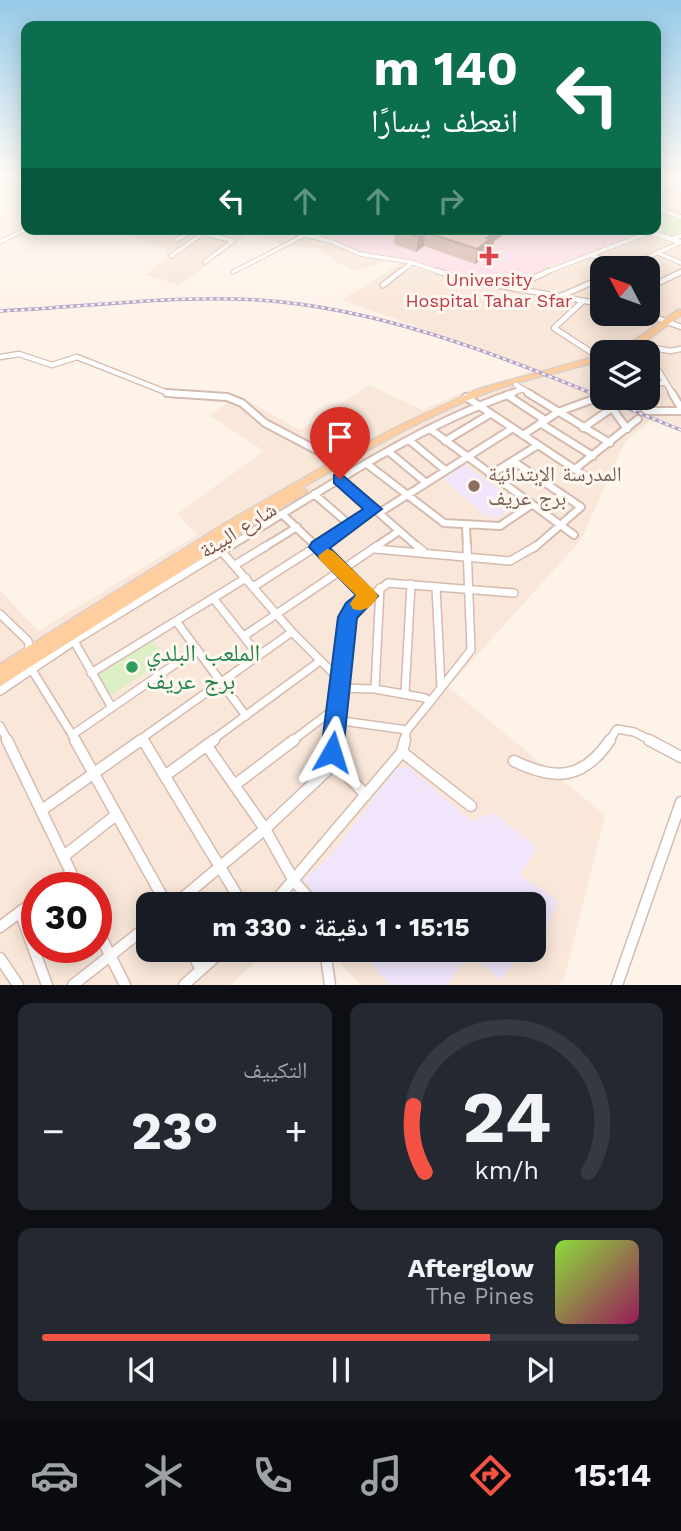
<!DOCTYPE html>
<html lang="ar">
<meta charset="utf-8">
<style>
:root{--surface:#171b24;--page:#242831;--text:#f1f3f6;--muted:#9ea1a6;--line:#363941;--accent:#f45243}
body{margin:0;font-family:"Work Sans","Noto Naskh Arabic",sans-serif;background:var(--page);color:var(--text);direction:rtl;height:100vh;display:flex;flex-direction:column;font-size:26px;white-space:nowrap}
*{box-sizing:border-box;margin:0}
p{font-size:23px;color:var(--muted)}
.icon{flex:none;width:38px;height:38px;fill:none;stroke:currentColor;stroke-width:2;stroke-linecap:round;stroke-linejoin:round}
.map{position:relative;height:985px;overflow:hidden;direction:ltr}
.side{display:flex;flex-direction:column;gap:18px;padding:18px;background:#0d0f14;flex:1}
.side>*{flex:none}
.top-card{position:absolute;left:21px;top:21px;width:640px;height:214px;border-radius:14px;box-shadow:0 4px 18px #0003;direction:rtl;background:#0b6e4f;color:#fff;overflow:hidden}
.needle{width:46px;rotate:311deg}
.tools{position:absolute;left:590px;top:256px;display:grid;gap:14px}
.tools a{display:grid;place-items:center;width:70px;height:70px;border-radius:14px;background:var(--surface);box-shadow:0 4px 18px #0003;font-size:35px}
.speed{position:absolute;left:21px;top:872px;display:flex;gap:14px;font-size:35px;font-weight:700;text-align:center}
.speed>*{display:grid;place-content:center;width:91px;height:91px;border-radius:50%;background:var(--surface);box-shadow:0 4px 18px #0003;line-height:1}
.speed .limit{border:10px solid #d22;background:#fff;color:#111}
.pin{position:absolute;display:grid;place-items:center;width:60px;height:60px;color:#fff;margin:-72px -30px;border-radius:50% 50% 50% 0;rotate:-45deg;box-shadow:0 0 7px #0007}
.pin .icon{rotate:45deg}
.me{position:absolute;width:77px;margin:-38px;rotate:6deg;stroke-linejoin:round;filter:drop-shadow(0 0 5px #0008)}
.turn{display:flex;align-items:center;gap:24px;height:147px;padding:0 28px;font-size:32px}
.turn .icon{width:91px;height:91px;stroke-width:2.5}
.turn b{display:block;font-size:49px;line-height:60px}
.lanes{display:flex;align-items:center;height:66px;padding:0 28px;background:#0003;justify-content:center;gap:35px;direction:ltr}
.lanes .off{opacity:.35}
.big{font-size:52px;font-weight:700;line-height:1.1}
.side .tile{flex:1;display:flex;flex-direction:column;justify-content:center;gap:10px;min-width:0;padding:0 24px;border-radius:14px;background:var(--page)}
.side .dial{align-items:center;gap:0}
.dial svg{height:182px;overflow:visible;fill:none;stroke:var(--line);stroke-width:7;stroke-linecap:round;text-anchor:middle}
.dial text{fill:var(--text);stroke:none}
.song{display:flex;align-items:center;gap:21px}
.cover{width:84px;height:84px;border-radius:10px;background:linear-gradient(135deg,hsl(90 70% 55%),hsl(330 70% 35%))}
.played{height:7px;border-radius:4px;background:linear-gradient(90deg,var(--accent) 75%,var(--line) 75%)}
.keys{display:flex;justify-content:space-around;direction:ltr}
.heat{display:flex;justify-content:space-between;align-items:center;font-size:38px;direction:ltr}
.side .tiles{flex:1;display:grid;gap:18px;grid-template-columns:1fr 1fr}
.tile:last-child{grid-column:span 2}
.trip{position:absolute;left:136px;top:892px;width:410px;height:70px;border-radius:14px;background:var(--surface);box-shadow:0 4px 18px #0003;font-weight:700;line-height:70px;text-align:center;direction:rtl}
.dock{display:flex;height:112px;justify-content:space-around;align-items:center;background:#090b0e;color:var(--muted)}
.dock .icon{width:49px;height:49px}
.dock .current{color:var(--accent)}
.dock b{font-size:32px;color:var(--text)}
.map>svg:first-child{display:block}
.residential{fill:#f9e7d9;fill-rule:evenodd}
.education{fill:#f0e5fb}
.medical{fill:#fddbe4}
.green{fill:#dcefc5}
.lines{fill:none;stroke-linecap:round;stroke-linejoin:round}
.minor-far4-casing{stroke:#d5bbaf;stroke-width:5}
.minor-far3-casing{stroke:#d5bbaf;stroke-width:7}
.minor-far2-casing{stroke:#d5bbaf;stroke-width:10}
.minor-far1-casing{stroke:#d5bbaf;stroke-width:10}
.minor-casing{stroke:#d5bbaf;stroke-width:13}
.tertiary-casing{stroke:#d5bbaf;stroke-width:6}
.primary-casing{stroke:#dbcfcc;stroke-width:3}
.minor-far4{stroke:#fff;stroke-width:3.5}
.minor-far3{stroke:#fff;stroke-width:4.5}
.minor-far2{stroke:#fff;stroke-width:6}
.minor-far1{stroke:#fff;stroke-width:7}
.minor{stroke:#fff;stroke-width:10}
.tertiary{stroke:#fff;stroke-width:4.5}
.primary{fill:#ffce9f;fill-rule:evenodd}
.rail-casing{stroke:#b4a4cb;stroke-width:3.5}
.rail{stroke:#fff8f1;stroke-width:2;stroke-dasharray:3.5;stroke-linecap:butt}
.wall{fill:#d4afa3}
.shaded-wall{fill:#ad8f85}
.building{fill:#f7ccbe;stroke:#ad8f85;stroke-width:2}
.route{fill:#1a73e8;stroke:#114b97;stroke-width:2}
.slow{fill:#f59e0b}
.health-dot{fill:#e0444e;stroke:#fff8f1;stroke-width:2.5}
.education-dot{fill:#8d6e63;stroke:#fff8f1;stroke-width:2.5}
.leisure-dot{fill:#2e9e5b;stroke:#fff8f1;stroke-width:2.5}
.labels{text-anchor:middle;stroke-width:6;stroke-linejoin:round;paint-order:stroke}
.far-health-label{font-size:18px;fill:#be3a42;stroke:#fff8f1}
.education-label{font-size:21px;fill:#785e54;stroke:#fff8f1;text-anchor:start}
.street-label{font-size:21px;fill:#7d5449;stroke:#fff8f1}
.near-leisure-label{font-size:24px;fill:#27864d;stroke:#fff8f1;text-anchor:start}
</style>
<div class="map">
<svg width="681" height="985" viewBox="0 0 681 985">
<rect width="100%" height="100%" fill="#fef3e9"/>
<!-- residential -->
<path class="residential" d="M 656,175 L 681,175 L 681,427 L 654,417 L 625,442 L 581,540 L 448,687 L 605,815 L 565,977 L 557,985 L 360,985 L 329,950 L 534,950 L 534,905 L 149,905 L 149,950 L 268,950 L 231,985 L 0,985 L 0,590 L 38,631 L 197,535 L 177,514 L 264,451 L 209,415 L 239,396 L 300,430 L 370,385 L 422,410 L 463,392 L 537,370 L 342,300 L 401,263 L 386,261 L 356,271 L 333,261 L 333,258 L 316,248 L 285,245 L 248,235 L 179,285 L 145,275 L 165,260 L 167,250 L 110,229 L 656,229 ZM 602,268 L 648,268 L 648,313 L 602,313 ZM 602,352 L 648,352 L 648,397 L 602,397 ZM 37,887 L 96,887 L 96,947 L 37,947 Z"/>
<!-- education -->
<path class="education" d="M 462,463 L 518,503 L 496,519 L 490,514 L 486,516 L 440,476 Z
M 408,767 L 472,821 L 493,813 L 537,847 L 520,875 L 558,901 L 533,959 L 514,962 L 502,980 L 477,961 L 460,965 L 448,985 L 389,985 L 361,950 L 534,950 L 534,905 L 324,905 L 304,880 L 330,856 L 397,768 Z"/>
<!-- medical -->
<path class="medical" d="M 343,229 L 622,229 L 642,233 L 592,255 L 568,263 L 561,261 L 512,281 L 501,277 L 490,282 L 459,276 L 411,259 L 363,253 L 326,238 Z"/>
<!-- green -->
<path class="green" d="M 660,212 L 681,219 L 681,232 L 670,237 L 645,229 L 656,229 L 656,224 L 662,225 L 656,223 L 656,213 Z
M 153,640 L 166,659 L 111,695 L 98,675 Z"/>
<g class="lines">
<defs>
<path id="minor-far4" d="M 656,182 L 681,190
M 656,189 L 681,177
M 656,208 L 681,217
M 281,229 L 330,241 L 360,254 L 410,262 L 443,273
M 203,233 L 233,241 L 205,262
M 314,236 L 337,229
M 673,239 L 681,236
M 176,240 L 191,232 L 202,234
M 0,242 L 26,229
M 658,253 L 681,263
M 171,256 L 209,229
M 593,256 L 628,267
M 624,268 L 681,242
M 233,272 L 305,235
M 399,273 L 413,262
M 544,273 L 650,232"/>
<path id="minor-far3" d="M 437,271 L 462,279 L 602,304
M 383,285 L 401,271
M 512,288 L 549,271
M 648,288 L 681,272
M 561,296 L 602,278
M 583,301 L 554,328 L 600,358
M 644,313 L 681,327
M 632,346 L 642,352
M 644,346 L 670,351 L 681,349
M 648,354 L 673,394
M 0,357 L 19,354 L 52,365 L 77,357 L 168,393 L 187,394
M 593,366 L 602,382
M 648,383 L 664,383
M 516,385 L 531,394
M 508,394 L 523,389"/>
<path id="minor-far2" d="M 167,393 L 227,397 L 242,403 L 265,423 L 326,455 L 335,465
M 528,393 L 610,443
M 672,393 L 681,408
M 507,395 L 545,420
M 466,397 L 591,480
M 638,397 L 646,411 L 681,411
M 540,423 L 593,456
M 583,428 L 612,408 L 627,429
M 430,429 L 574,535
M 523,435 L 558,412 L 591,400
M 409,440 L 445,470
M 445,441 L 490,414
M 388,451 L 425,482
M 513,461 L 581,507 L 534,548
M 367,464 L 444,523 L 500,526 L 531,505
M 575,469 L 638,419
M 490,475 L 538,445
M 340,479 L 419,548
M 314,494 L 350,525
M 379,513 L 513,428
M 282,514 L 318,548
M 466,526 L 467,548
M 213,542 L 218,548
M 227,548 C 316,494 415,427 513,393
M 263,548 L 297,527
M 314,548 L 374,509
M 374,548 L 399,531"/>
<path id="minor-far1" d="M 217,546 L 292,632 L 339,679
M 316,546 L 369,596
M 417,546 L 423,551
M 375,549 L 510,561 L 536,546
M 235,565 L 266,546
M 253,587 L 317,546
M 436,587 L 441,687
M 213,598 L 259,656
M 0,614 L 28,641 L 30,652
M 176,621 L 246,716
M 244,636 L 377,546
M 74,641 L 111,706
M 32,670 L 76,741
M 91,673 L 246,578
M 339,688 L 375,689 L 425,698 L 430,702 L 407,730
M 375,689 L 380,588
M 0,691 L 74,641 L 230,546
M 405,693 L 411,584
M 430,702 L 471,650 L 467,546
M 335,720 L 407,730 L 404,741
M 0,726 L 8,741
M 72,735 L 197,649
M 142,738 L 144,741
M 138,741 L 292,632
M 211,741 L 320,661
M 292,741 L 337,707
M 333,741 L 339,679 L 351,611 L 388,583 L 514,593
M 609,741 L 617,729 L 634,732 L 652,741"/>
<path id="minor" d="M 7,740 L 78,887
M 75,740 L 167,905
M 143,740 L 243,905
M 333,740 L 335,763 L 366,795
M 649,740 L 681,757
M 207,746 L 265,829 L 294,881 L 315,905
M 402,752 L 471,806
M 514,761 C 555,781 583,780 610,740
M 166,775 L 214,740
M 236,784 L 294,740
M 42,810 L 141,740
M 64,856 L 116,815
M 52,887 L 71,873
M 174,905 L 265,829 L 335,763
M 272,905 L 402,752 L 405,740
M 20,912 L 47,985
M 0,927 L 37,899
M 96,927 L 125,985
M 191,950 L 201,970
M 325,950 L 330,985
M 0,958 L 18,985
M 73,985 L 149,925
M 184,985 L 223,950
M 617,985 L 681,802"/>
<path id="tertiary" d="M 639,229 L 681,242"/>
<path id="primary" d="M 678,310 L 681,310 L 681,315 C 661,329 638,352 613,352 L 638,338 Z
M 602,355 L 602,360 C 563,372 521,379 483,394 C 421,418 359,455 301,488 L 305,489 L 307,491 L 305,493 L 0,686 L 0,664 L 224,524 L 342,456 L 401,425 L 479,389 Z"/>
</defs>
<!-- minor-far4 casing -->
<use href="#minor-far4" class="minor-far4-casing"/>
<!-- minor-far3 casing -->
<use href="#minor-far3" class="minor-far3-casing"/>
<!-- minor-far2 casing -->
<use href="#minor-far2" class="minor-far2-casing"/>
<!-- minor-far1 casing -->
<use href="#minor-far1" class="minor-far1-casing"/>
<!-- minor casing -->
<use href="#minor" class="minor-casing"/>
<!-- tertiary casing -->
<use href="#tertiary" class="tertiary-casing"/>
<!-- primary casing -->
<use href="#primary" class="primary-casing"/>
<!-- minor-far4 -->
<use href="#minor-far4" class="minor-far4"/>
<!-- minor-far3 -->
<use href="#minor-far3" class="minor-far3"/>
<!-- minor-far2 -->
<use href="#minor-far2" class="minor-far2"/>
<!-- minor-far1 -->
<use href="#minor-far1" class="minor-far1"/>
<!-- minor -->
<use href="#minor" class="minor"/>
<!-- tertiary -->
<use href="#tertiary" class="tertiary"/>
<!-- primary -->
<use href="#primary" class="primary"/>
<defs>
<path id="rail" d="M 0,311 C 93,307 188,292 282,302 C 422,317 552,378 681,430"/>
</defs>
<!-- rail casing -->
<use href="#rail" class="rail-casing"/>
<!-- rail -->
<use href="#rail" class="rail"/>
</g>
<!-- wall -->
<path class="wall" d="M 395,229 L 511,229 L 494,241 L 493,246 L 488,250 L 488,254 L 475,264 L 424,246 L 416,252 L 394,244 Z"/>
<!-- shaded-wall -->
<path class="shaded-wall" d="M 493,229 L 511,229 L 494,241 L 493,246 L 488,250 L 488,254 L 475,264 L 477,249 Z
M 425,232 L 424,246 L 416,252 L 418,237 Z"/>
<!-- building -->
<path class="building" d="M 395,229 L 493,229 L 492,230 L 496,232 L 487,238 L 490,239 L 477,249 L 425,232 L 418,237 Z"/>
<!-- sky -->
<linearGradient id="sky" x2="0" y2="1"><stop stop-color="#95cae9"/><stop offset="0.56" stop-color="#fffaf5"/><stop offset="1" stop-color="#fffaf5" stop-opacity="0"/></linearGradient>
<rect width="681" height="313" fill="url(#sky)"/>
<!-- route -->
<path class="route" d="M 340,473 L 382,509 L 330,548 L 378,596 L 357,618 L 343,752 L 340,760 L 332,763 L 324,760 L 321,752 L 338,617 L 346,603 L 356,595 L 309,547 L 312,542 L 363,509 L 334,483 L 334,475 Z"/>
<!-- slow -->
<path class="slow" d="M 327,549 L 333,551 L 375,591 L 378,596 C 373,606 364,613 353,609 L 350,604 L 356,595 L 321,561 L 318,556 Z"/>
<!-- markers -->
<path class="health-dot" d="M485.5 245.5h7v7h7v7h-7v7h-7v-7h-7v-7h7z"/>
<circle class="education-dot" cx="474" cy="486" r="7"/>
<circle class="leisure-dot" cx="132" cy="667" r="7"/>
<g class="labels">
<!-- far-health labels -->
<g class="far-health-label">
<text x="489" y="286">University<tspan x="489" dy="21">Hospital Tahar Sfar</tspan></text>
</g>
<!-- education labels -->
<g class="education-label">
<text x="488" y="481">المدرسة الإبتدائية<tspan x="488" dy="24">برج عريف</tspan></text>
</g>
<!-- street labels -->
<g class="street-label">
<text transform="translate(238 530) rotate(-32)" y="7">شارع البيئة</text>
</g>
<!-- near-leisure labels -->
<g class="near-leisure-label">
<text x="146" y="661">الملعب البلدي<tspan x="146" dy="28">برج عريف</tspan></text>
</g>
</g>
</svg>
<div class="tools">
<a><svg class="needle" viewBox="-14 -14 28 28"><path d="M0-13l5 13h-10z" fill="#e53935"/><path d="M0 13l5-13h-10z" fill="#9ea1a6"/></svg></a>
<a><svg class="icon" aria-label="layers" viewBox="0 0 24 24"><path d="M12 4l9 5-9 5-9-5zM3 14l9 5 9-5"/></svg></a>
</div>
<div class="speed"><div class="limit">30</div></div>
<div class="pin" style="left:340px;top:479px;background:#d93025"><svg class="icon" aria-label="arrive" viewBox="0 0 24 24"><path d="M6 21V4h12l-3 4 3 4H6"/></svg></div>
<svg class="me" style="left:332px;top:752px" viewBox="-20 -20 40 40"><path d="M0-17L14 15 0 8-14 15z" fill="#1a73e8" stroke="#fff" stroke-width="4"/></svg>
<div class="trip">15:15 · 1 دقيقة · 330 m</div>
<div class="top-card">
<div class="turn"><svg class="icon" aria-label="left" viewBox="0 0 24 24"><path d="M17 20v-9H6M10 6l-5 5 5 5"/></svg><div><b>140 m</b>انعطف يسارًا</div></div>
<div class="lanes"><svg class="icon" aria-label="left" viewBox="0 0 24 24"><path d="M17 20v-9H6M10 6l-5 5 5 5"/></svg><svg class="icon off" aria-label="ahead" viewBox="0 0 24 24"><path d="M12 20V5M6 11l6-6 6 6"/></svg><svg class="icon off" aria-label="ahead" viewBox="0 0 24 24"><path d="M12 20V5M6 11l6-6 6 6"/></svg><svg class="icon off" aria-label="right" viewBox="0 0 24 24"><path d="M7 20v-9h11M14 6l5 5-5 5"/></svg></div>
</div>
</div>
<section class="side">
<div class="tiles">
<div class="tile dial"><svg viewBox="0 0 100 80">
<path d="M14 69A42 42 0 1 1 86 69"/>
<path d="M14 69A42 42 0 0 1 9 40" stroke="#f45243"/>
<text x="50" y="56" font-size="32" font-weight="700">24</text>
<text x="50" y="72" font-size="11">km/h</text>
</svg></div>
<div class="tile"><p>التكييف</p>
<div class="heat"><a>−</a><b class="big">23°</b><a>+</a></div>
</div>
<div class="tile">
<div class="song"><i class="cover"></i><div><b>Afterglow</b><p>The Pines</p></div></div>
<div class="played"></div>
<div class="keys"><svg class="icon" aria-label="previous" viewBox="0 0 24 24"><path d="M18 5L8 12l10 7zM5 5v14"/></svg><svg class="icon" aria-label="pause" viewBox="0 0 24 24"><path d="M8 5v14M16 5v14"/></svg><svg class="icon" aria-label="next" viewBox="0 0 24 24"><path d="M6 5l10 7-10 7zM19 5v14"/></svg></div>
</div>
</div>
</section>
<nav class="dock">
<b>15:14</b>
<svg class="icon current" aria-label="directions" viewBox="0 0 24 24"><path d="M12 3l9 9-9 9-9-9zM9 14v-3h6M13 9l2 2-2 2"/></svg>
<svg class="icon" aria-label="music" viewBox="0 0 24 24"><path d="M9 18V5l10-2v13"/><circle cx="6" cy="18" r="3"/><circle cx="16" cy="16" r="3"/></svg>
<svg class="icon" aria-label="phone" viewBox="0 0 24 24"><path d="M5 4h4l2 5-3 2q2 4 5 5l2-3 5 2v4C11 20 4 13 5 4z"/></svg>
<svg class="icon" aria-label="climate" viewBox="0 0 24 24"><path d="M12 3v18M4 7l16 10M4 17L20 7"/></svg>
<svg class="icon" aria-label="car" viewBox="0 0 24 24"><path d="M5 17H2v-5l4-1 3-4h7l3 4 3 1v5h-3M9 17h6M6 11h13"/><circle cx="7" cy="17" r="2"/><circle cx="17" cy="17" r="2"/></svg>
</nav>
